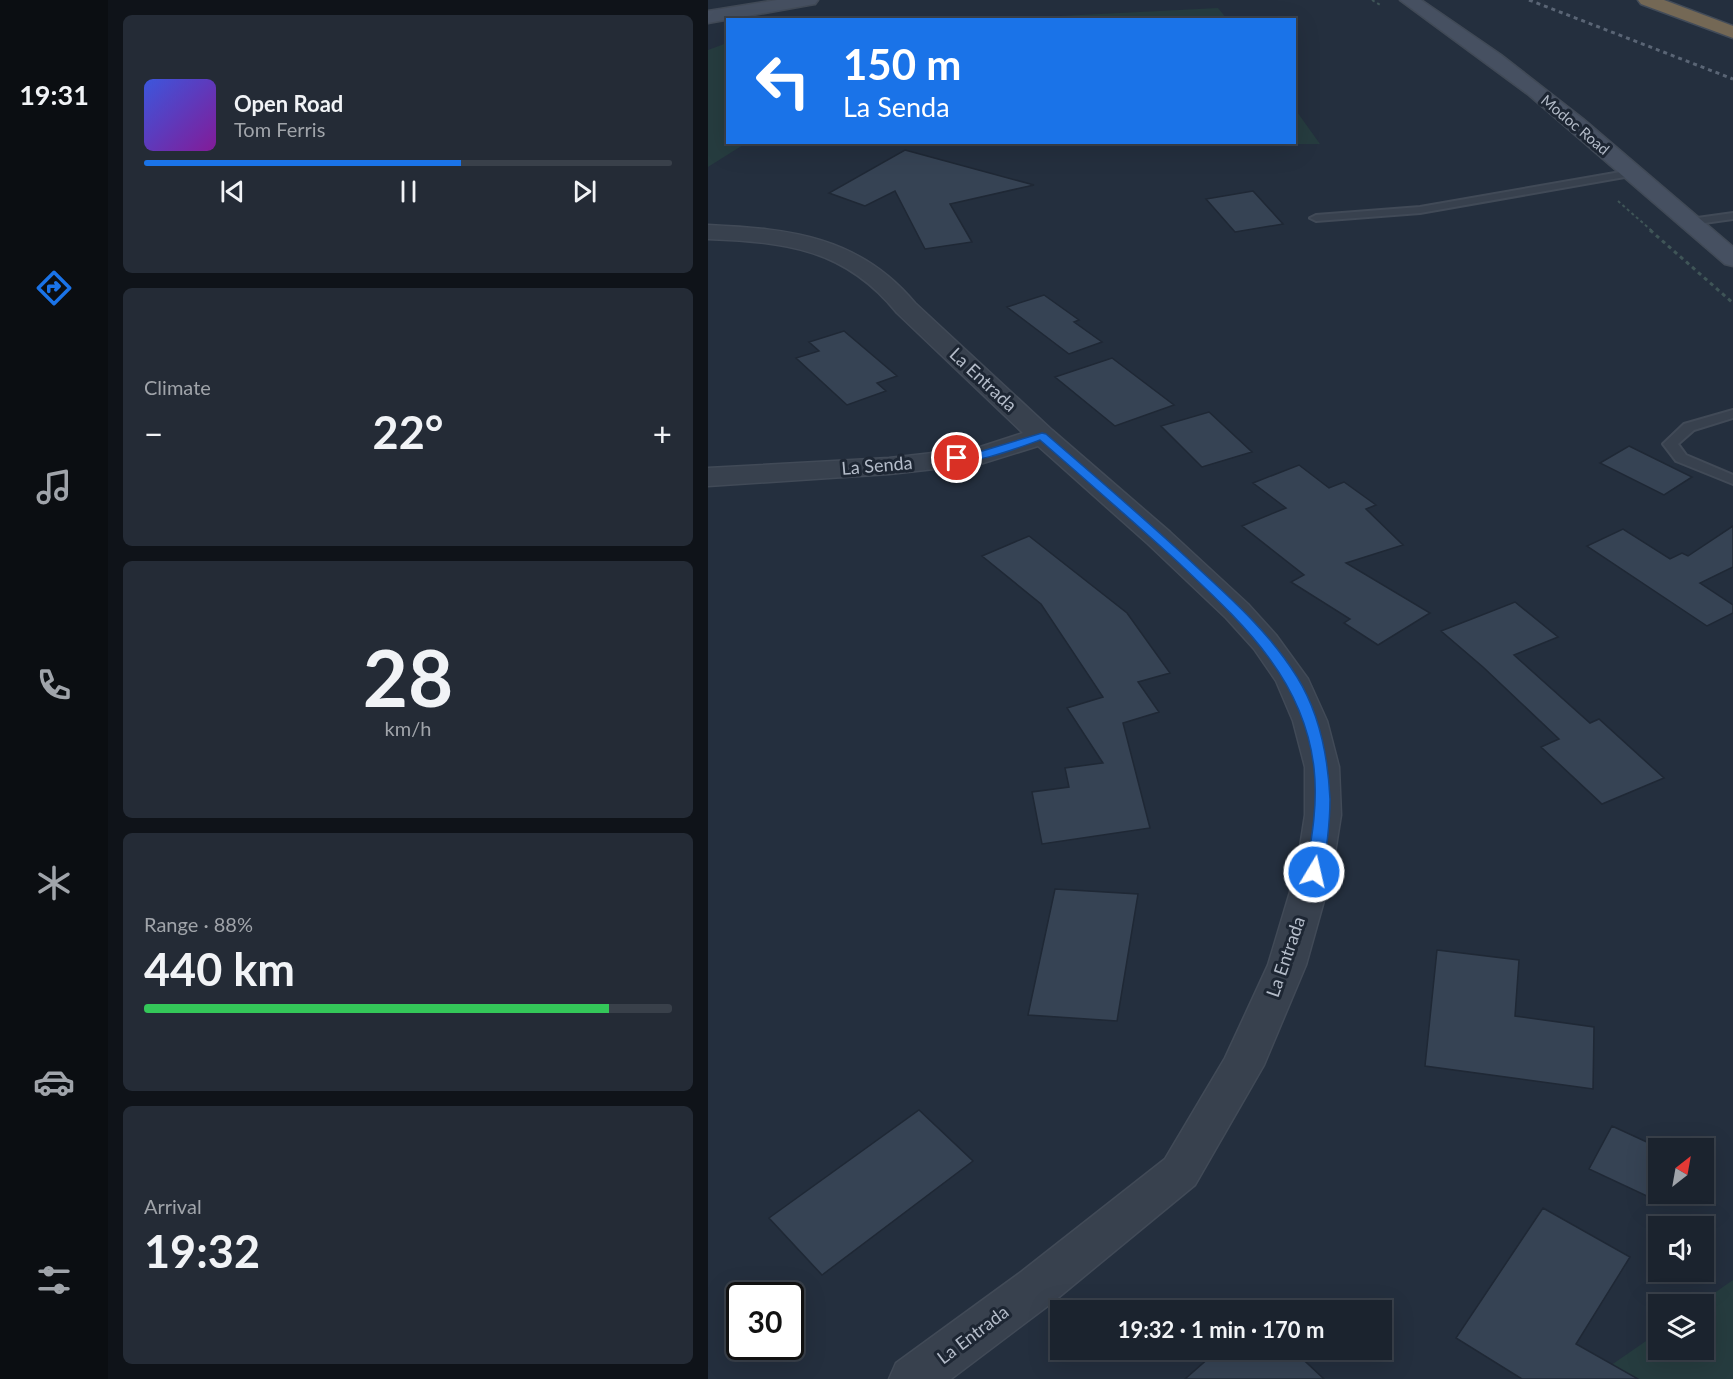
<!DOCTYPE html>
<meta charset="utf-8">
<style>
:root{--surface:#1b232e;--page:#242b36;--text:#f1f3f6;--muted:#a0a4aa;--line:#39404a;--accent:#1a73e8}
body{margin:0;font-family:Lato,sans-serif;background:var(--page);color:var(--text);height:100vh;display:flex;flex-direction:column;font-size:22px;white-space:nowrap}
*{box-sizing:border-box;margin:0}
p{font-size:20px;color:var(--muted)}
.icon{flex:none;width:33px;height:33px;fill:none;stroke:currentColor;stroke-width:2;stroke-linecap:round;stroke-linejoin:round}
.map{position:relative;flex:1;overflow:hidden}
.drawer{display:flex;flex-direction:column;gap:15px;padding:15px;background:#0f1319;width:600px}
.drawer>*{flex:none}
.banner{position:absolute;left:18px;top:18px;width:570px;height:126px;border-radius:0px;box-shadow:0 6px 24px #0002,0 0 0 2px var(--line);background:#1a73e8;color:#fff;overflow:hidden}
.needle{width:39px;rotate:31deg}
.buttons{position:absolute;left:940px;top:1138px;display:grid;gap:12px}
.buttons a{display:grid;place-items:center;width:66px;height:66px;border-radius:0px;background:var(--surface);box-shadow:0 6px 24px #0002,0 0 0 2px var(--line);font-size:30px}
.speed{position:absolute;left:18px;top:1282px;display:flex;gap:12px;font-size:30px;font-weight:700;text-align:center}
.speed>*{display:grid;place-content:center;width:78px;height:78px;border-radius:50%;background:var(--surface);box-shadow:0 6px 24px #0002,0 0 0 2px var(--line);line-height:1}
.speed .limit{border:3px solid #111;border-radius:9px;background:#fff;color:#111}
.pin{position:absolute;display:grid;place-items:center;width:51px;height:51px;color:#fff;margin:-26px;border:3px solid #fff;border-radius:50%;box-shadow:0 2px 6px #0007}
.me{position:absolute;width:66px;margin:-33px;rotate:9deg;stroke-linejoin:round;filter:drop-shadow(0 0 4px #0008)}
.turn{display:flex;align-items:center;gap:21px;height:126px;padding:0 18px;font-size:27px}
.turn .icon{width:78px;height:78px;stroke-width:2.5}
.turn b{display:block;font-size:42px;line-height:51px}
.big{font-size:45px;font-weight:700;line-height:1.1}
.drawer .card{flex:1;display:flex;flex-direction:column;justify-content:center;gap:9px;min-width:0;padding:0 21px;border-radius:9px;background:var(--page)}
.drawer .dial{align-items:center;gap:0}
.dial b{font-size:78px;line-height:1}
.song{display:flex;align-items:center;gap:18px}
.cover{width:72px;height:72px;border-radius:9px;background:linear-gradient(135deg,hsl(230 70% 55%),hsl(290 70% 35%))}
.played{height:6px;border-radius:3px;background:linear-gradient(90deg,var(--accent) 60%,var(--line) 60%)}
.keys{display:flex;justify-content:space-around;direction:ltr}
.heat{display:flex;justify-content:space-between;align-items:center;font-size:33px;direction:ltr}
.charge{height:9px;border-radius:4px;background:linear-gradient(90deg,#34c759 88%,var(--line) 0)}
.trip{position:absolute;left:342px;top:1300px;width:342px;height:60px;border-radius:0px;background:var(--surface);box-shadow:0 6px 24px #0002,0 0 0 2px var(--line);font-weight:700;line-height:60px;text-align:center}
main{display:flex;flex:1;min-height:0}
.tabs{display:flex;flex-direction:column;width:108px;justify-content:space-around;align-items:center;background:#0b0e12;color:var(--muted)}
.tabs .icon{width:42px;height:42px}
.tabs .on{color:var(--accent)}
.tabs b{font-size:27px;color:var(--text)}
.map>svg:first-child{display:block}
.green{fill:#263c3f}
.building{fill:#364354;stroke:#1f2835;stroke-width:1.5}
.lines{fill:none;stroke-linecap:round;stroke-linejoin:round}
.lane-casing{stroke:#414a57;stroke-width:4}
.street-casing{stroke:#414a57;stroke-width:3}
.secondary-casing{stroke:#414a57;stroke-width:3}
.highway-casing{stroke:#434c59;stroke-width:3}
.path-far1{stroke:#3f5557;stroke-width:2;stroke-dasharray:3 3;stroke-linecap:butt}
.path{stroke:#3f5557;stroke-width:3;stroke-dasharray:4 4;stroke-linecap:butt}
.lane{fill:#38414e;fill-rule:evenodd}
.street{fill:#38414e;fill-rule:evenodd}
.secondary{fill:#465061;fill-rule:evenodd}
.highway{fill:#746855;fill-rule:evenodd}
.rail{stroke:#5a6575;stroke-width:3;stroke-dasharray:4 4;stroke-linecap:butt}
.route{fill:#1a73e8;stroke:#114b97;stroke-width:1.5}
.labels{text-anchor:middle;stroke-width:6;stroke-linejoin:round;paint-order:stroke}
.far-street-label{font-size:15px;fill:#b4bcc9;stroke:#1d2633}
.street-label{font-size:18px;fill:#b4bcc9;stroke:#1d2633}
</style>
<main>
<nav class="tabs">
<b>19:31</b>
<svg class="icon on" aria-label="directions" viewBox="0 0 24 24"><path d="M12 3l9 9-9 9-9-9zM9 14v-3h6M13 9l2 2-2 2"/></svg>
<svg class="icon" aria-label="music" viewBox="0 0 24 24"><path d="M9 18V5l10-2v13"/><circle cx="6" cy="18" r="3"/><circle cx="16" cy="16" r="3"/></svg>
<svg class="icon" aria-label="phone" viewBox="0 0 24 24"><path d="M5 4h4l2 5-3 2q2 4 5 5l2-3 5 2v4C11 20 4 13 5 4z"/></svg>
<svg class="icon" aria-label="climate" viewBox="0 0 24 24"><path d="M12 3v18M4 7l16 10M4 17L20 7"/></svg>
<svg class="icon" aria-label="car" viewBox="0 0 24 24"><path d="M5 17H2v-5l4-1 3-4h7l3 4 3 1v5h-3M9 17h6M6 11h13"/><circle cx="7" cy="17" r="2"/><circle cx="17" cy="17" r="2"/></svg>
<svg class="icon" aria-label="filters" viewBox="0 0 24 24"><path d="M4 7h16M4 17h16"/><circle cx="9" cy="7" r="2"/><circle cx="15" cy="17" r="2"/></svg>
</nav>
<section class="drawer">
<div class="card">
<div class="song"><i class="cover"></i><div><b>Open Road</b><p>Tom Ferris</p></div></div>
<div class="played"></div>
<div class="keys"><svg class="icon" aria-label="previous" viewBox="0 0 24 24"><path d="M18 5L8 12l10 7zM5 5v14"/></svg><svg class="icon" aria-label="pause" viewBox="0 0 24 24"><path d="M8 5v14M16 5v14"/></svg><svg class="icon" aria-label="next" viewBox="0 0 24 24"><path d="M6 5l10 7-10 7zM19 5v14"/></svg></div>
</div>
<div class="card"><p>Climate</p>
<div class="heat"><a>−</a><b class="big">22°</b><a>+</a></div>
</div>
<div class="card dial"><b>28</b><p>km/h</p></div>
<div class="card"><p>Range · 88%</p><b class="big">440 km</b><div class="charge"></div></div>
<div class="card"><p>Arrival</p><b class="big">19:32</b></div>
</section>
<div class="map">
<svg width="1025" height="1379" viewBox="0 0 1025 1379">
<rect width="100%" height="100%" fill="#242f3e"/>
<!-- green -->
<path class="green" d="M 510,8 L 519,19 L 295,19 Z
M 19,43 L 20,142 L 586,142 L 587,109 L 612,144 L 35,145 L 0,167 L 0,50 Z
M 1025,1280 L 1025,1379 L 883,1379 L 951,1332 L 951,1350 L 996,1350 L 996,1305 L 989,1305 Z"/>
<!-- building -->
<path class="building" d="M 197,150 L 326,185 L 242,204 L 264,242 L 217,249 L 187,191 L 157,206 L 121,193 Z
M 545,191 L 575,224 L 527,232 L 498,199 Z
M 336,295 L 371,320 L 366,322 L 394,342 L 361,354 L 299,307 Z
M 136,331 L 189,376 L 169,383 L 178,391 L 139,405 L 88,358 L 111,351 L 101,342 Z
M 404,358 L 466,405 L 407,426 L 347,377 Z
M 501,412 L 544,452 L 494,467 L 453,426 Z
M 921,446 L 984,477 L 956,495 L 892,463 Z
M 591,465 L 621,488 L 636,482 L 668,505 L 658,509 L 695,545 L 638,563 L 722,613 L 670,645 L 636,623 L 642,619 L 583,582 L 596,575 L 534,526 L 578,508 L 545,483 Z
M 1025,526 L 1025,567 L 992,583 L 1025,605 L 1025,613 L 999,626 L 879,546 L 915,529 L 962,559 L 974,553 L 980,556 Z
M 321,536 L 419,613 L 462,673 L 430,682 L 451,712 L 415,723 L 442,828 L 334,844 L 324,792 L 361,787 L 357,768 L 395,763 L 359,708 L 395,697 L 333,604 L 274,556 Z
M 807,602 L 850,637 L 806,655 L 882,723 L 891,719 L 956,778 L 894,804 L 833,747 L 851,739 L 775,667 L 733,631 Z
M 347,889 L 430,894 L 409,1021 L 320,1015 Z
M 729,950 L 811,960 L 807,1016 L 886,1027 L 885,1089 L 717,1066 Z
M 211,1110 L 265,1161 L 114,1275 L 61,1218 Z
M 904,1126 L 954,1149 L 951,1149 L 951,1194 L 964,1194 L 958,1205 L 881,1169 Z
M 835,1208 L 922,1257 L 868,1344 L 930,1379 L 814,1379 L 748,1338 Z
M 510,1350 L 585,1350 L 616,1379 L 477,1379 Z"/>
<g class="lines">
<defs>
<path id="lane" d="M 924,170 L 928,171 L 928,175 L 712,213 L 608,221 L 602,218 L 608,215 L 712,207 Z
M 1025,213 L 1025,219 L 982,225 L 976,222 L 982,219 Z
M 1025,410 L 1025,418 L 986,430 L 970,444 L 978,455 L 1025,475 L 1025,484 L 968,461 L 955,444 L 976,424 Z"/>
<path id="street" d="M 0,225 C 82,229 151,236 207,303 L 344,430 L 462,532 L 540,604 L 568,635 L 600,679 L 619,721 L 631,767 L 633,815 L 624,872 L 598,965 L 556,1065 L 487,1185 L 345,1302 L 243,1379 L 181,1379 L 188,1363 L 313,1272 L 457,1159 L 517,1058 L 560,965 L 588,872 L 597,815 L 597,767 L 585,721 L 568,681 L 546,649 L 518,618 L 440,544 L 330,446 L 272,464 L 181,474 L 0,486 L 0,468 L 181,458 L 269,448 L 315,433 L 189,313 C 137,249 79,242 0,239 Z"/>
<path id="secondary" d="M 69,0 L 110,0 L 107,4 L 101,5 L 0,23 L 0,11 Z
M 692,0 L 713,0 L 793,55 L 875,119 L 1025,247 L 1025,266 L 1017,264 L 821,95 Z"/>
<path id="highway" d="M 930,0 L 956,0 L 1025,26 L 1025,38 L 933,4 Z"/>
</defs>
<!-- lane casing -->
<use href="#lane" class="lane-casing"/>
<!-- street casing -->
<use href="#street" class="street-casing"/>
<!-- secondary casing -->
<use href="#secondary" class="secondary-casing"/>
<!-- highway casing -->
<use href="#highway" class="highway-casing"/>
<!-- path-far1 -->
<path class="path-far1" d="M 664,0 L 674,6
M 910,201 L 944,231"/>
<!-- path -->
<path class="path" d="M 942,230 L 1025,303"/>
<!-- lane -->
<use href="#lane" class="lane"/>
<!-- street -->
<use href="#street" class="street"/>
<!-- secondary -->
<use href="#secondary" class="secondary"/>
<!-- highway -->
<use href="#highway" class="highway"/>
<!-- rail -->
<path class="rail" d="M 821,0 L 1025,79"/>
</g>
<!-- route -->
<path class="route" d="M 334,433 L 338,434 C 390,479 442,523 492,570 C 528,603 563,635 589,677 C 612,714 620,757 622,799 C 622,816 619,861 611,875 L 600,875 L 598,872 C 604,837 610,803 606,768 C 596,678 533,622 472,564 C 426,522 379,481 332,440 C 315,446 257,469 244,458 L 245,456 L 271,452 Z"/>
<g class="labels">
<!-- far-street labels -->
<g class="far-street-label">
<text transform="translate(867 125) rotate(40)" y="5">Modoc Road</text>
</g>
<!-- street labels -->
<g class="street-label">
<text transform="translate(275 380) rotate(43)" y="6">La Entrada</text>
<text transform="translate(169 466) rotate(-5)" y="6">La Senda</text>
<text transform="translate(578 957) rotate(-71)" y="6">La Entrada</text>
<text transform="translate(265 1335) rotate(-37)" y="6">La Entrada</text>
</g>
</g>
</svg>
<div class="buttons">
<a><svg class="needle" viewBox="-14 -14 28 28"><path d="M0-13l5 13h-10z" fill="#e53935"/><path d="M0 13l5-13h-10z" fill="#a0a4aa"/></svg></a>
<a><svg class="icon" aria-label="sound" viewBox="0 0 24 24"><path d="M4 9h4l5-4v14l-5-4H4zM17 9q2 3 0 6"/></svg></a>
<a><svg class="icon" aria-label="layers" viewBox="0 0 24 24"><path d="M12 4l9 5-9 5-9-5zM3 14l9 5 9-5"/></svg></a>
</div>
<div class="speed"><div class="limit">30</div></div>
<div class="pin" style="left:249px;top:458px;background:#d93025"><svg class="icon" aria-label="arrive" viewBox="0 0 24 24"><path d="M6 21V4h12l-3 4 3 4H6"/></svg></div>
<svg class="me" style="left:606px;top:872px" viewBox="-20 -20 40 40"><circle r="17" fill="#1a73e8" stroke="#fff" stroke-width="3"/><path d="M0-11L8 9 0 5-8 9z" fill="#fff"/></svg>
<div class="trip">19:32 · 1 min · 170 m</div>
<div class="banner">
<div class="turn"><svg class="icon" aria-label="left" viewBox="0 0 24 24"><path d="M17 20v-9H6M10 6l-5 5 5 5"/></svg><div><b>150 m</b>La Senda</div></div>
</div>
</div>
</main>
